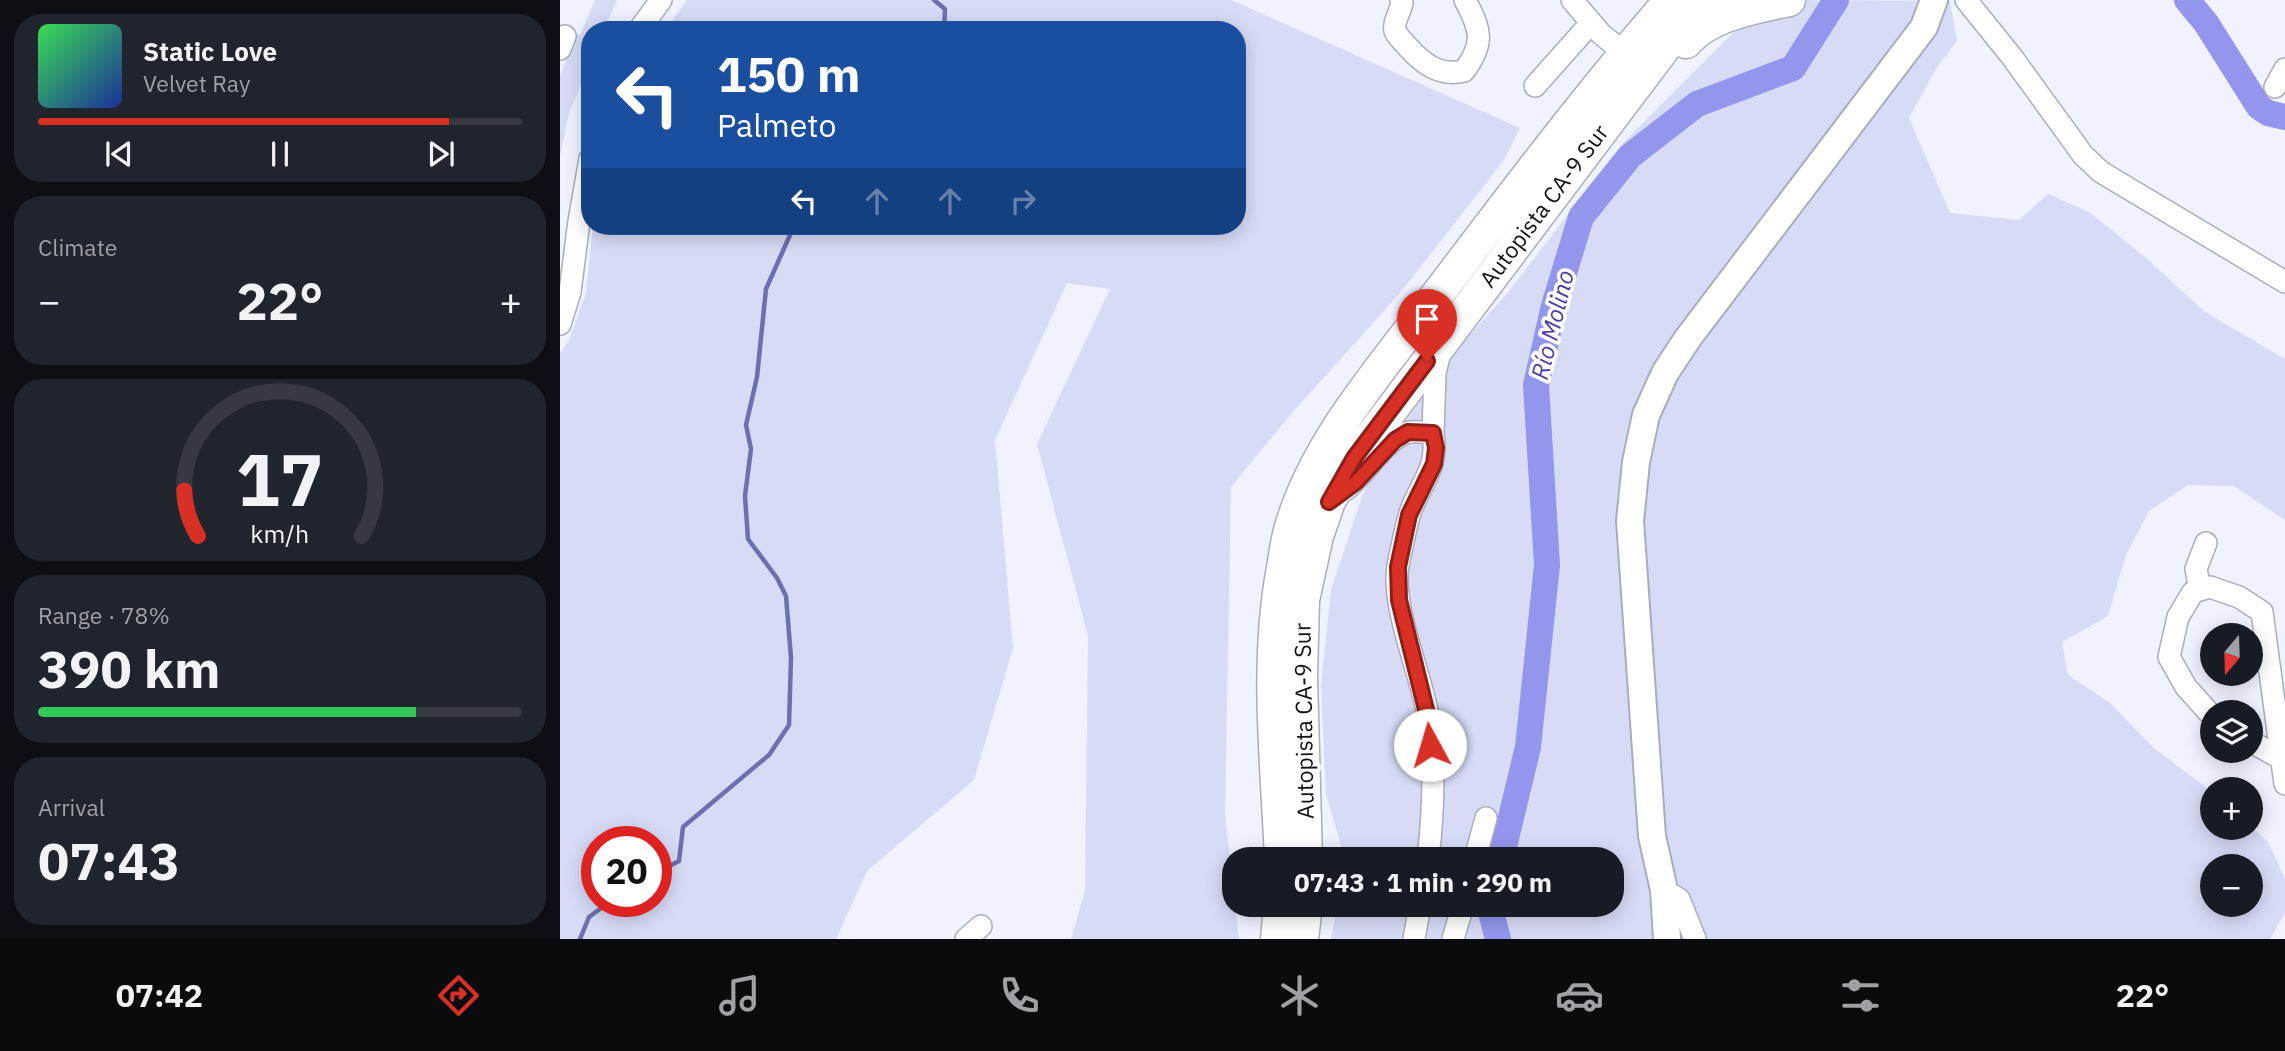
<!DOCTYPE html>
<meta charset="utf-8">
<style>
:root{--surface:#171b24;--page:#20242c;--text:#f1f3f6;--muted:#9ea1a6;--line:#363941;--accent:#d93025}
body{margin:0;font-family:"IBM Plex Sans",sans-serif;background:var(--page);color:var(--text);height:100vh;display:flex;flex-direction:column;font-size:26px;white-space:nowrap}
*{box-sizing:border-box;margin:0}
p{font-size:23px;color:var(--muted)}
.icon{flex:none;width:38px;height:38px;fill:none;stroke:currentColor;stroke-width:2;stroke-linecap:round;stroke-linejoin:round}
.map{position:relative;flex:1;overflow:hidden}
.sheet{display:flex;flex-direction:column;gap:14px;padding:14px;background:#0d0f14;width:560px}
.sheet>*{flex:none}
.banner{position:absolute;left:21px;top:21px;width:665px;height:214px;border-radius:28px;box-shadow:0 4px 18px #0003;background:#1a4fa0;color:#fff;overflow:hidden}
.needle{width:46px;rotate:199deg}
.fabs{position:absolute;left:1640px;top:623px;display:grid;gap:14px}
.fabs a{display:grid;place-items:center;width:63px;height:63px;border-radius:50%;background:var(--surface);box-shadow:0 4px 18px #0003;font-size:35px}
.speed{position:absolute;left:21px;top:826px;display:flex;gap:14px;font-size:35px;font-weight:700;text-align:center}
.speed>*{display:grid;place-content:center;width:91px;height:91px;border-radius:50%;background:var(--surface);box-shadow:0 4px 18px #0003;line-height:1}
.speed .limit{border:10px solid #d22;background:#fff;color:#111}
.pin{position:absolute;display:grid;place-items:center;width:60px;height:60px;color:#fff;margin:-72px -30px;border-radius:50% 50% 50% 0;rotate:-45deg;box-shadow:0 0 7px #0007}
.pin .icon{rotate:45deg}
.me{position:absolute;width:77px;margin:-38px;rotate:354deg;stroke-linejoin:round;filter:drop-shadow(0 0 5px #0008)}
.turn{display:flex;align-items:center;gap:24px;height:147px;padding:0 21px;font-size:32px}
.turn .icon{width:91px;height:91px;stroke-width:2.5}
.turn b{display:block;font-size:49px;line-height:60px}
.lanes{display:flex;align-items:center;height:66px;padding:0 21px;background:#0003;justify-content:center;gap:35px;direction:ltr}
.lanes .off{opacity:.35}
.big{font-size:52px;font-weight:800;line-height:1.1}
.sheet .tile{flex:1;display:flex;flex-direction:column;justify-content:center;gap:10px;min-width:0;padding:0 24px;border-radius:28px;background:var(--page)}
.sheet .dial{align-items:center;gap:0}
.dial svg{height:182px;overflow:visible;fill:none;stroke:var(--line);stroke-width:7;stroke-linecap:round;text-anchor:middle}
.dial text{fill:var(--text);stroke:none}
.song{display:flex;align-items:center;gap:21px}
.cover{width:84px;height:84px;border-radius:10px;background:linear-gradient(135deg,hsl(130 70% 55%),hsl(230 70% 35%))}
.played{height:7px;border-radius:4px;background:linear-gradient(90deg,var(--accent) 85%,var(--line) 85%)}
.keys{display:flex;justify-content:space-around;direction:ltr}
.heat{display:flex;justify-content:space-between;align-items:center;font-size:38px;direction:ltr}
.charge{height:10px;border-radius:5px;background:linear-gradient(90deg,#34c759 78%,var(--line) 0)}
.trip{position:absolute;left:662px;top:847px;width:402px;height:70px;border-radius:28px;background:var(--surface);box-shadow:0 4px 18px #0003;font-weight:800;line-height:70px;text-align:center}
.tabs{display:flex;height:112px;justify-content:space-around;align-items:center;background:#090b0e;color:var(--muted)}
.tabs .icon{width:49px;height:49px}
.tabs .active{color:var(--accent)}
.tabs b{font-size:32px;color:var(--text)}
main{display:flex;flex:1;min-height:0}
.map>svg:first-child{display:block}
.green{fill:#d8dbf6;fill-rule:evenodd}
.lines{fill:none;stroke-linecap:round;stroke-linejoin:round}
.stream{stroke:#6e6fae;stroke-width:4.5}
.river{stroke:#9496ee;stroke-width:26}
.minor-casing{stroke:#abacbc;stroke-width:24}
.major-casing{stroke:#abacbc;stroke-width:30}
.highway-casing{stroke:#abacbc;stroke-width:35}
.minor{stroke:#fff;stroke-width:21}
.major{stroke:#fff;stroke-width:26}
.highway{stroke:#fff;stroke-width:32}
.route-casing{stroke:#8d1f18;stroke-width:18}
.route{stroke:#d93025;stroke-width:12}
.labels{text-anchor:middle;stroke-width:7;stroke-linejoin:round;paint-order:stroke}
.street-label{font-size:23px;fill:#14151a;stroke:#fff}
.water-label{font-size:24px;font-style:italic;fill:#473ea4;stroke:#fff}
</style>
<main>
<section class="sheet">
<div class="tile">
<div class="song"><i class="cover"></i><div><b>Static Love</b><p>Velvet Ray</p></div></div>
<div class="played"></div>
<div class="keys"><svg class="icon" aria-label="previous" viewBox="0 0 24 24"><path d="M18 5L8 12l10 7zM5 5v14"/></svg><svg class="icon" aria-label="pause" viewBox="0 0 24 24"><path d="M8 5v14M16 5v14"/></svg><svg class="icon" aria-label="next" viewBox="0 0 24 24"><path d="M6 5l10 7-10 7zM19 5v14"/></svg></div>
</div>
<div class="tile"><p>Climate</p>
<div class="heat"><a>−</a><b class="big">22°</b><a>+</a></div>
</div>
<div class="tile dial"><svg viewBox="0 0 100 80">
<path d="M14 69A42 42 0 1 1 86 69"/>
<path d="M14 69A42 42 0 0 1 8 49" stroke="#d93025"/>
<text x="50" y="56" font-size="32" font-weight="700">17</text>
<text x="50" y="72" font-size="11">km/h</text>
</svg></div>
<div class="tile"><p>Range · 78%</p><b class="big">390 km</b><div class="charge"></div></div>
<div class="tile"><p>Arrival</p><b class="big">07:43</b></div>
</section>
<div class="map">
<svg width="1725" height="939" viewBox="0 0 1725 939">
<rect width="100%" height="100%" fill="#f0f2ff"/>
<!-- green -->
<path class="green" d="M 35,0 L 57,0 L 44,30 L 30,30 L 30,64 L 9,113 L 0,156 L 0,75 L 13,42 L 7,29 L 20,35 Z
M 127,0 L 671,0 L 960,128 L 944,160 L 841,292 L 731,414 L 671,487 L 665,814 L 679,939 L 511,939 L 525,891 L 528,636 L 477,444 L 550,289 L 507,283 L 435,440 L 453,648 L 414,780 L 307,871 L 276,939 L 0,939 L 0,353 L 9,340 L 26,293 L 33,226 L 677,226 L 677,30 L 105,30 ZM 37,842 L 96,842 L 96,901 L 37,901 Z
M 1237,0 L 1390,1 L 1397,41 L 1377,67 L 1349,118 L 1390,213 L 1459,220 L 1488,194 L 1529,212 L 1585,257 L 1645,312 L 1725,359 L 1725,520 L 1674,486 L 1628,485 L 1589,511 L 1566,555 L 1548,616 L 1502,642 L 1508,675 L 1550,703 L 1595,749 L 1652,792 L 1652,828 L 1690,828 L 1691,826 L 1708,842 L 1725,879 L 1725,913 L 1710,939 L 771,939 L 778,905 L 1052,905 L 1052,859 L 785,859 L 766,794 L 761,686 L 771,590 L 803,494 L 847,419 L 898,348 L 946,295 L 1062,144 L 1173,33 ZM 1652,866 L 1690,866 L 1690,905 L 1652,905 Z"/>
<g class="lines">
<!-- stream -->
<path class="stream" d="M 374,0 L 385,9 L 384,30
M 96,873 L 119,861 L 123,827 L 209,755 L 229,725 L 231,658 L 226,596 L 217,578 L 188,539 L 185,496 L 191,449 L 186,425 L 197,377 L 206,289 L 234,226
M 20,939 L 29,917 L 51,901"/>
<!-- river -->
<path class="river" d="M 1627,0 L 1646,23 L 1699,107 L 1708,113 L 1725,117
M 941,859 L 968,747 L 987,565 L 976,385 L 994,306 L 1021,217 L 1070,156 L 1137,104 L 1233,68 L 1276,0
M 929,905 L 938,939"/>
<defs>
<path id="minor" d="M 841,0 L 842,3 C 840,12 833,23 835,31 C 837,36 842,40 846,45 C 862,63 879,77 904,71 C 925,43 921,30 905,0
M 1012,0 L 1041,34 L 1066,54
M 1406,0 L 1452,57 L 1523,155 L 1541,172 L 1725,282
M 79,30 L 101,0
M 0,49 L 5,36
M 975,86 L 1031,23
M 1715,87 L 1725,69
M 0,324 L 10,292 L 19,221 L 30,159
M 873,433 L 875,373 L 880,352
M 785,490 C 805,475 824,441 846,433 C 853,430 865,433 873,433 C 879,469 861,481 850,513 C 846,526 841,551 838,565 C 831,609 862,675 869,721 C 875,764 873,816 868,859
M 1640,590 L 1636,569 L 1646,543
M 1652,716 L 1626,687 L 1609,657 L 1618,617 L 1633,592 L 1650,587 L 1679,597 L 1702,612 L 1725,784
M 1690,741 L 1720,758
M 915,859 L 926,818
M 1104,890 L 1119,899 L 1135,939
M 406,939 L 421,926
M 854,939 L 860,905
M 893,939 L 903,905"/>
<path id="major" d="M 1107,939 L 1104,890 L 1092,836 L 1070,521 L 1076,462 L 1086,415 L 1105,373 L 1128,338 L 1364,27 L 1374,0"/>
<path id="highway" d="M 1126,42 C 1149,15 1195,7 1229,0
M 721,859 C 717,763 705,664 723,568 C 725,555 727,540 731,527 C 756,442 821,369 874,299 C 951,198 1027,96 1111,0
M 746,859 L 741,677 L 743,600 L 757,536 L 769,501 L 795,458 L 1116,32 L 1149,0
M 717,939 L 720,905
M 742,939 L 746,905"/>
</defs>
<!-- minor casing -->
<use href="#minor" class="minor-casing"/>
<!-- major casing -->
<use href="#major" class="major-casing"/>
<!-- highway casing -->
<use href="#highway" class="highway-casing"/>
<!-- minor -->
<use href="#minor" class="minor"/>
<!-- major -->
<use href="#major" class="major"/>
<!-- highway -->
<use href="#highway" class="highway"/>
</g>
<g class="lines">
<defs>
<path id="route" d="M 867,361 L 794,458 L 769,502 L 796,482 L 835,440 L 848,432 L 873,433 L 876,448 L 874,464 L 849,515 L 838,567 L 839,600 L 869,722 L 870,745"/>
</defs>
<!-- route casing -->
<use href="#route" class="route-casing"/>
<!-- route -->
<use href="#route" class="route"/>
</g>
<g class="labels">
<!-- street labels -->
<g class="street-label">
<text transform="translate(984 206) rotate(-53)" y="8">Autopista CA-9 Sur</text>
<text transform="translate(744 721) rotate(-91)" y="8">Autopista CA-9 Sur</text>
</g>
<!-- water labels -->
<g class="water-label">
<text transform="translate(993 325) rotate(-76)" y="8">Río Molino</text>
</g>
</g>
</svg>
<div class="fabs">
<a><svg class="needle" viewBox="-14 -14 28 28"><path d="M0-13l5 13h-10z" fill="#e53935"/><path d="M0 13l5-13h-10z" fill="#9ea1a6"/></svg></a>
<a><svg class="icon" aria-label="layers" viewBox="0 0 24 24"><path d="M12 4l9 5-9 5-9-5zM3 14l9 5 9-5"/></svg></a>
<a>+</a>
<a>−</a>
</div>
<div class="speed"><div class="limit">20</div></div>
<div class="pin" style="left:867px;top:361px;background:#d93025"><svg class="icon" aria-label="arrive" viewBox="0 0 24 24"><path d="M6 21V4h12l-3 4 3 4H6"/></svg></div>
<svg class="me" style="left:870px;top:745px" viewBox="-20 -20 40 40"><circle r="19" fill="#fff"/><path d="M0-13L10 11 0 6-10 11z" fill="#d93025"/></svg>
<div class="trip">07:43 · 1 min · 290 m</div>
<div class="banner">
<div class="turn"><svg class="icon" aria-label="left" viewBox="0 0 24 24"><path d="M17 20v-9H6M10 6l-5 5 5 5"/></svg><div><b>150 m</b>Palmeto</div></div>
<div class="lanes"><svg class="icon" aria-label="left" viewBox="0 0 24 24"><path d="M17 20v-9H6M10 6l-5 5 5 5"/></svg><svg class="icon off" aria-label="ahead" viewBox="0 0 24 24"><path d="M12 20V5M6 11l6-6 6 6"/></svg><svg class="icon off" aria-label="ahead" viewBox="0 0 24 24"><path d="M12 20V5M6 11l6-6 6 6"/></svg><svg class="icon off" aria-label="right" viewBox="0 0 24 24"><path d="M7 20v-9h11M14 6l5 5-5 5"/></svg></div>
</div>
</div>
</main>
<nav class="tabs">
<b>07:42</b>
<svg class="icon active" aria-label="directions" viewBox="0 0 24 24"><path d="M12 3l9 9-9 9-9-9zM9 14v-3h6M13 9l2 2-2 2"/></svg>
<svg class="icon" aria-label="music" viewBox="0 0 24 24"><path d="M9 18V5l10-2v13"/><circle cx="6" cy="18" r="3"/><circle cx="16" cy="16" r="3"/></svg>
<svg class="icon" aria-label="phone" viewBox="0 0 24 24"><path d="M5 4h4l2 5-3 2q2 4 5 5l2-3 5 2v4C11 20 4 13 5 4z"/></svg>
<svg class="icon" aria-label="climate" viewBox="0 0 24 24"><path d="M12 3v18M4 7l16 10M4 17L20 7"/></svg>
<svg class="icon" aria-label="car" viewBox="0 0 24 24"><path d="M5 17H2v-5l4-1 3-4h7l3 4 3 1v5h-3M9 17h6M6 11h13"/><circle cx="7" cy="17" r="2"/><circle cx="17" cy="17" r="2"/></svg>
<svg class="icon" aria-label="filters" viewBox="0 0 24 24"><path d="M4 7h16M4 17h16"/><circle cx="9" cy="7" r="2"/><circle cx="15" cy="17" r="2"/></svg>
<b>22°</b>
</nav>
